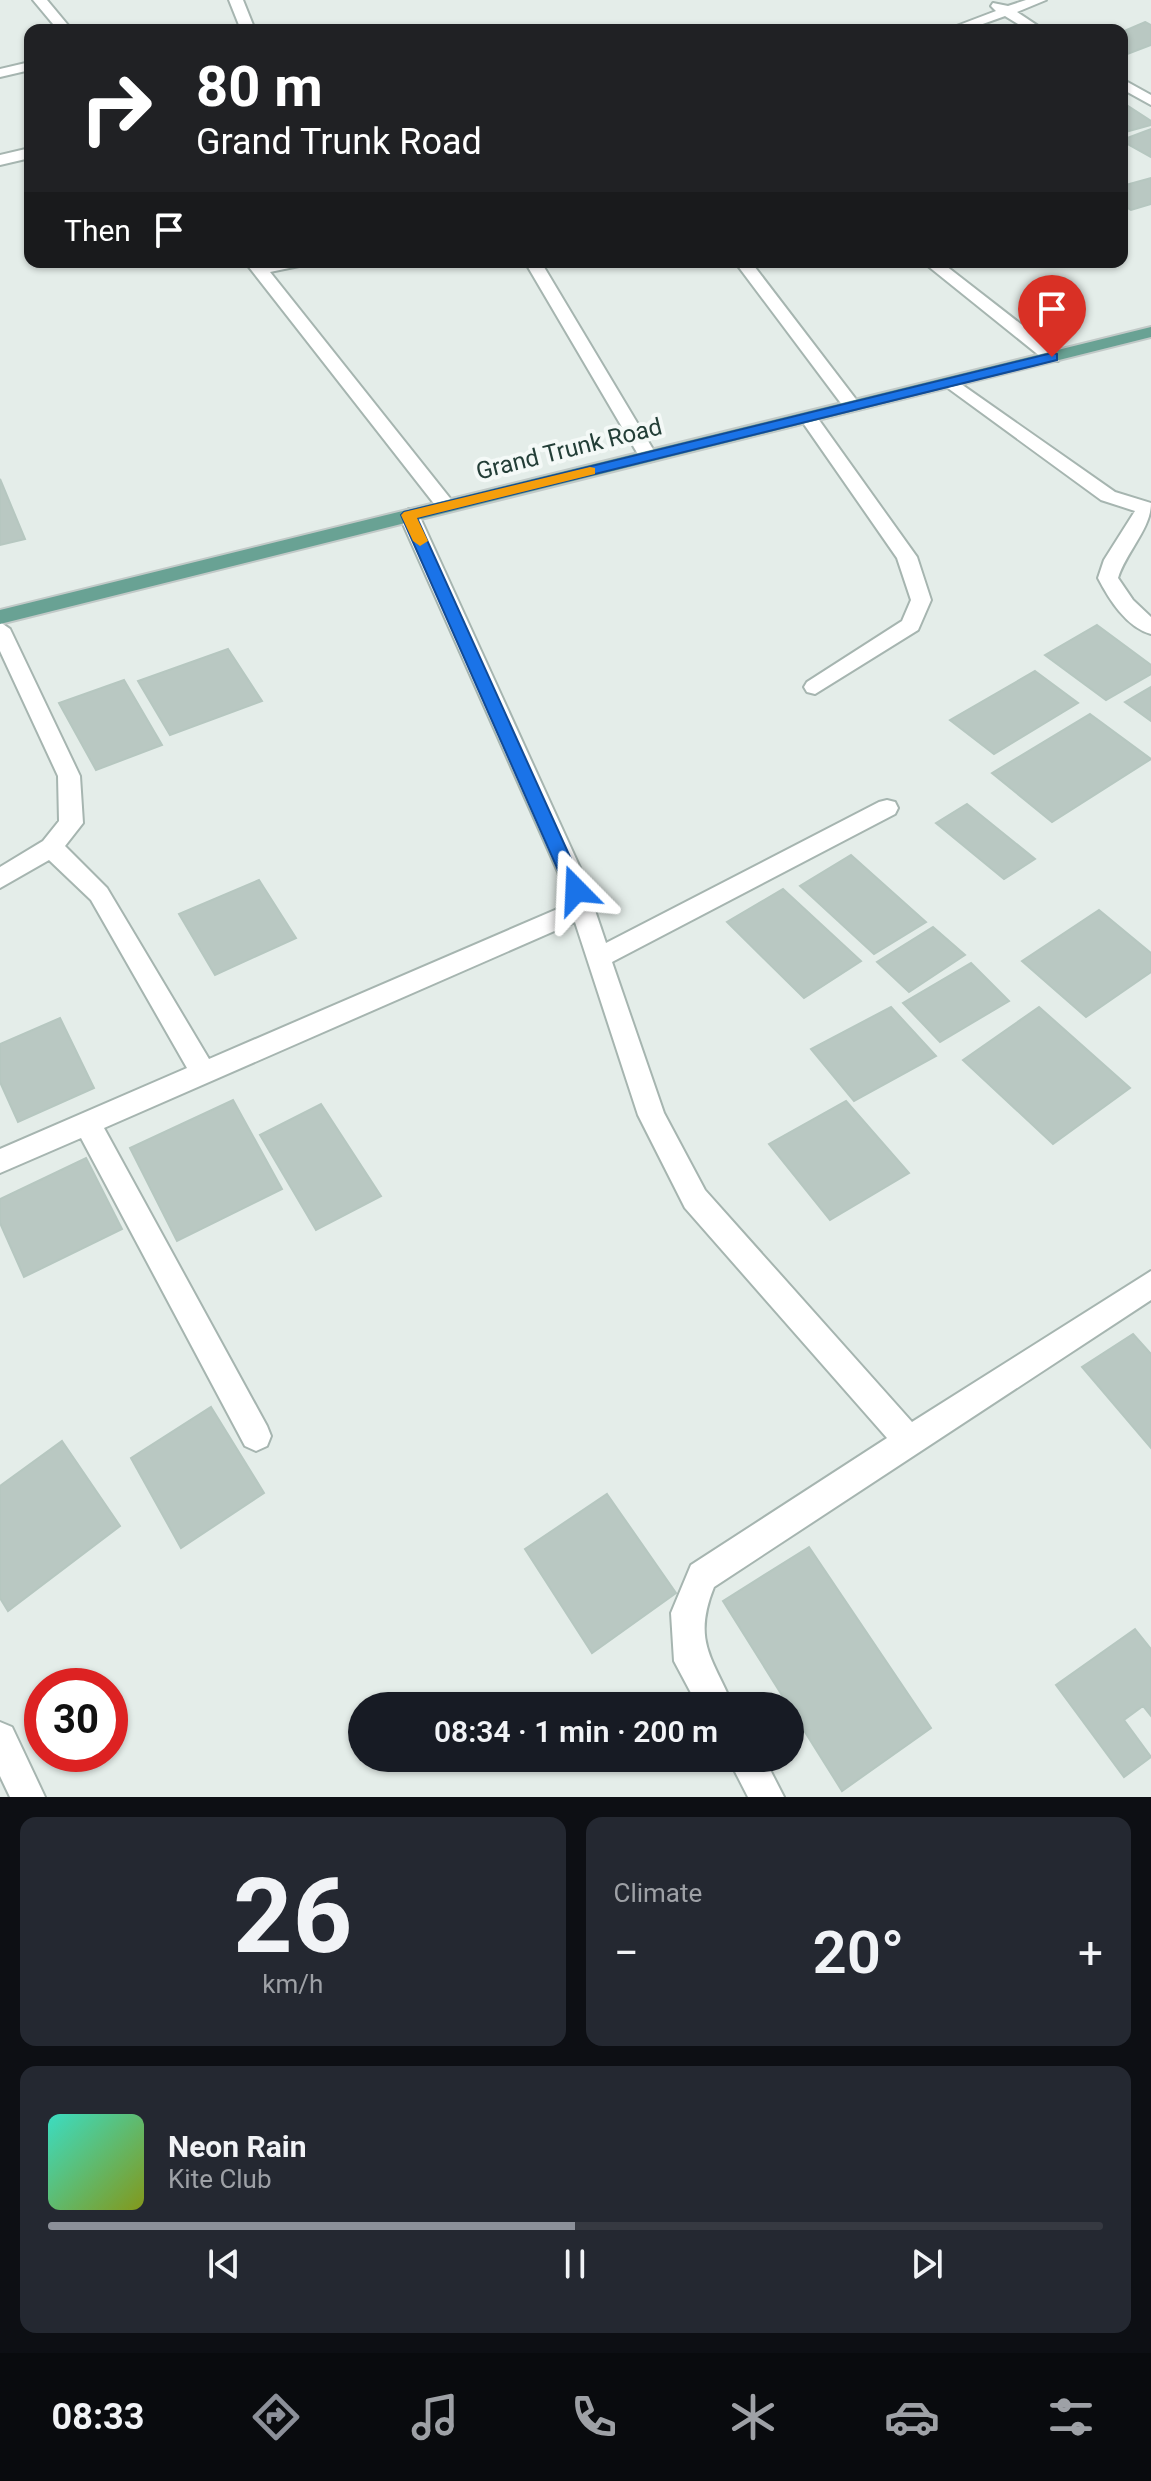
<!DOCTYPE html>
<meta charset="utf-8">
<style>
:root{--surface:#171b24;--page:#242831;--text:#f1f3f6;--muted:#9ea1a6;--line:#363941;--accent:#8c9099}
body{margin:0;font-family:Roboto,sans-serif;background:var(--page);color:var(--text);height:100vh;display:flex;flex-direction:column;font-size:30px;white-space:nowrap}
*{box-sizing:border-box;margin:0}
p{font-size:26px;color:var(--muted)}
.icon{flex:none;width:44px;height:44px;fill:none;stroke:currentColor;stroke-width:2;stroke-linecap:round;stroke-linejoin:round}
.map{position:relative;height:1797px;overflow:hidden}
.drawer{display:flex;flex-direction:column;gap:20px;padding:20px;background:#0d0f14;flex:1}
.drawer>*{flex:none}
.guide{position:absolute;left:24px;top:24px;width:1104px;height:244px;border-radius:16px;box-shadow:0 2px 6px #0004;background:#202124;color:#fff;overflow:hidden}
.speed{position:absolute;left:24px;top:1668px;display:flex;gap:16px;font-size:40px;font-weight:700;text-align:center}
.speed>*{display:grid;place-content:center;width:104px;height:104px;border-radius:50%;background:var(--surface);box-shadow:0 2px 6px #0004;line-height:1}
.speed .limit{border:12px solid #d22;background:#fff;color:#111}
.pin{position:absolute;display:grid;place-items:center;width:68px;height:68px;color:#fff;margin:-82px -34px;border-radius:50% 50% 50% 0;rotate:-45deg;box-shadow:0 0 8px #0007}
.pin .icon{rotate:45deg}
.me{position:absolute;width:88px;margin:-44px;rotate:339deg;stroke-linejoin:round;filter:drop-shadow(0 0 6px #0008)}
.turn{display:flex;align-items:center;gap:28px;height:168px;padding:0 40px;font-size:36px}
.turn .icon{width:104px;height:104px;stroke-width:2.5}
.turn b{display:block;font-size:56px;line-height:68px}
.then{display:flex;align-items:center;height:76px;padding:0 40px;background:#0003;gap:16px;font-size:30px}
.big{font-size:60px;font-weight:600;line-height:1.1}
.drawer .tile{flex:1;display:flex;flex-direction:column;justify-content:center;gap:12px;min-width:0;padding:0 28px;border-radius:16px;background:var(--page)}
.drawer .dial{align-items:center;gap:0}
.dial b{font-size:104px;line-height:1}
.song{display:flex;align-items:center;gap:24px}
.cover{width:96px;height:96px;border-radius:12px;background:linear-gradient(135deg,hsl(170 70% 55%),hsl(70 70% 35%))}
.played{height:8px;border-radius:4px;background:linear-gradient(90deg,var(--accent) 50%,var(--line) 50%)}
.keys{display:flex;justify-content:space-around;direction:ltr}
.heat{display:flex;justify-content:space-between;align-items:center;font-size:44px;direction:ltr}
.drawer .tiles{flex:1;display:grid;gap:20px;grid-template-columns:1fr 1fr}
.tile:last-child{grid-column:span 2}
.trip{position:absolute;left:348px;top:1692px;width:456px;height:80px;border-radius:40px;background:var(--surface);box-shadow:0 2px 6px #0004;font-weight:600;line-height:80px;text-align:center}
.tab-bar{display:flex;height:128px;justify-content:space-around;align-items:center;background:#090b0e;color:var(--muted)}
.tab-bar .icon{width:56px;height:56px}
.tab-bar .active{color:var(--accent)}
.tab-bar b{font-size:36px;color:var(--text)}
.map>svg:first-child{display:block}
.building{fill:#b9c8c2;stroke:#b6c7c0;stroke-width:2}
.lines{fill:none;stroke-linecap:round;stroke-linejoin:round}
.minor-casing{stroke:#a6b5b0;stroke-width:4}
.major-casing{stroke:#c1c9c7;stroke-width:4}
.minor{fill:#fff;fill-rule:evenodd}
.major{fill:#69a294;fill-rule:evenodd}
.route{fill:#1a73e8;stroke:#114b97;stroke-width:2}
.slow{fill:#f59e0b}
.labels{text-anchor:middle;stroke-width:8;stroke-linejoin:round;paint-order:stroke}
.far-street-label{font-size:24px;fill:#233e37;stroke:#f4f9f7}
</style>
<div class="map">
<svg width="1151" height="1797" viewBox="0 0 1151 1797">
<rect width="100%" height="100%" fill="#e4ede9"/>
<!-- building -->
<path class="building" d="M 1145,22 L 1151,25 L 1151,45 L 1122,56 L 1122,32 Z
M 1122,102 L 1151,121 L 1151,125 L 1122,133 Z
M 1151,129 L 1151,157 L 1122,141 L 1122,140 Z
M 1151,178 L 1151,204 L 1131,210 L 1122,205 L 1122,186 Z
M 0,479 L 25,539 L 0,545 Z
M 1097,625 L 1151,665 L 1151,674 L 1106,700 L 1045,655 Z
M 228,649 L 262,701 L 170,735 L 138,681 Z
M 1035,671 L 1078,703 L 994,754 L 950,720 Z
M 124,680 L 162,745 L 96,770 L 59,703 Z
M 1151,687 L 1151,721 L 1125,702 Z
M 1090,714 L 1151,759 L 1052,822 L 992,773 Z
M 967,804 L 1035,859 L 1004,879 L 936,823 Z
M 851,855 L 926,922 L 874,954 L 800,886 Z
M 259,880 L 296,938 L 215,975 L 179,914 Z
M 783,889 L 861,961 L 804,998 L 727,922 Z
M 1099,910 L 1151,953 L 1151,972 L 1086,1017 L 1022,961 Z
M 933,927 L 965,955 L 909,992 L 877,962 Z
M 971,963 L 1009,1001 L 940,1042 L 903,1003 Z
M 891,1007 L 936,1056 L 854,1101 L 811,1049 Z
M 1039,1007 L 1130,1088 L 1053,1144 L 963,1060 Z
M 60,1018 L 94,1088 L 18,1122 L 0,1082 L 0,1044 Z
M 233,1100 L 282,1189 L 177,1241 L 130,1148 Z
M 846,1101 L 909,1173 L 830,1220 L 769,1144 Z
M 321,1104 L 381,1196 L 316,1230 L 260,1135 Z
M 86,1158 L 122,1229 L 24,1277 L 0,1223 L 0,1199 Z
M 1133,1334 L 1151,1354 L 1151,1448 L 1082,1367 Z
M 211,1407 L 264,1493 L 181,1548 L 131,1458 Z
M 62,1441 L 120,1526 L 8,1611 L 0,1598 L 0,1486 Z
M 607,1494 L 676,1593 L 592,1653 L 525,1549 Z
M 809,1547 L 931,1728 L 842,1791 L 723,1601 Z
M 1135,1629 L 1151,1649 L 1151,1716 L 1143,1706 L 1124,1720 L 1151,1757 L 1124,1777 L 1056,1685 Z"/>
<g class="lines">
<defs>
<path id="minor" d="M 33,0 L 47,0 L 72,30 L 58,30 Z
M 229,0 L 243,0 L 255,30 L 241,30 Z
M 1026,0 L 1046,0 L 1017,12 L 1044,30 L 1028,30 L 1005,16 L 966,30 L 946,30 L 996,11 L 991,6 L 993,3 L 1008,6 Z
M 30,62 L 30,70 L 0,77 L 0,69 Z
M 1122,79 L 1151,95 L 1151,105 L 1122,89 Z
M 30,148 L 30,158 L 0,165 L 0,155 Z
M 245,262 L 306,262 L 304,265 L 270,272 L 453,502 L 456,506 L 453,510 L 439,510 Z
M 525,262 L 541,262 L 657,456 L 655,460 L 648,462 L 639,456 Z
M 735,262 L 751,262 L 858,402 L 861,406 L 858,410 L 846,410 Z
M 923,262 L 941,262 L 1058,353 L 1061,357 L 1058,361 L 1046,361 Z
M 951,377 L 1115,492 L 1151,503 C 1151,529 1126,552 1118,578 L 1133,600 L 1151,617 L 1151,634 C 1126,627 1109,599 1098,578 L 1104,560 L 1135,511 L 1101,500 L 945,386 L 942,382 Z
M 808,412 L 814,413 L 917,557 L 931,600 L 918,630 L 815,694 L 807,692 L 804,687 L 807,682 L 902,621 L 911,600 L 897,558 L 799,417 Z
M 409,509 L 419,515 L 582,872 L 606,943 L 879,802 L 887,800 L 895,802 L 898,808 L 895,814 L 612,962 L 664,1113 L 705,1190 L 912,1422 L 1151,1271 L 1151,1300 L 714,1587 C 692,1642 713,1658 733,1706 L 698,1706 L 674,1661 L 671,1613 L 691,1565 L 887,1438 L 685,1208 L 638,1115 L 575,922 L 104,1128 L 267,1426 L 271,1436 L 267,1446 L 256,1451 L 245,1446 L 81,1138 L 0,1173 L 0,1149 L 187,1068 L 91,900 L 49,860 L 0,888 L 0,867 L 43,841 L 59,821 L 58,776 L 0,651 L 0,622 L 10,629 L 80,776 L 83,823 L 65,846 L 107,888 L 209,1059 L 569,904 L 558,872 L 399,515 Z
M 0,1722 L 12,1727 L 45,1797 L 10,1797 L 0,1776 Z
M 728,1758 L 764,1758 L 784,1797 L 748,1797 Z"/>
<path id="major" d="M 1151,327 L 1151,337 L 0,624 L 0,610 Z"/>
</defs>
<!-- minor casing -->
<use href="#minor" class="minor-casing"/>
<!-- major casing -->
<use href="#major" class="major-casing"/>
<!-- minor -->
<use href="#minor" class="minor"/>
<!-- major -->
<use href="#major" class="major"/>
</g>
<!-- route -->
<path class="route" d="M 1052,353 L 1057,354 L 1057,360 L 417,518 L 585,890 L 582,895 L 569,895 L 401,515 L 404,512 Z"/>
<!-- slow -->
<path class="slow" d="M 590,467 L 595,468 L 595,474 L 417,518 L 428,541 L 420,546 L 413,541 L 401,515 L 404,512 Z"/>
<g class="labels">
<!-- far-street labels -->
<g class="far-street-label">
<text transform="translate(569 449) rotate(-14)" y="8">Grand Trunk Road</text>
</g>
</g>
</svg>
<div class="speed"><div class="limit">30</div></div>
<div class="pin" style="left:1052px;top:357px;background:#d93025"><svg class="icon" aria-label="arrive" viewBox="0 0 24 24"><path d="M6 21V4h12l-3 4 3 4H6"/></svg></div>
<svg class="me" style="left:576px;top:890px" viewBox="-20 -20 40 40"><path d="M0-17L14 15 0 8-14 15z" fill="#1a73e8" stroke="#fff" stroke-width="4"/></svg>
<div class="trip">08:34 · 1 min · 200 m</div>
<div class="guide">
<div class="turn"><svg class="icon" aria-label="right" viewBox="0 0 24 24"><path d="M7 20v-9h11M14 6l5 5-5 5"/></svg><div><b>80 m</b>Grand Trunk Road</div></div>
<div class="then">Then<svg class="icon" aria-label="arrive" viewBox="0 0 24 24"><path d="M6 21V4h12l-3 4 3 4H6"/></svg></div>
</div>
</div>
<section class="drawer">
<div class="tiles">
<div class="tile dial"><b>26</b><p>km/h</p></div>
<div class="tile"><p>Climate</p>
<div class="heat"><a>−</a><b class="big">20°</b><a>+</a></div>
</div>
<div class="tile">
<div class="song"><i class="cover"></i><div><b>Neon Rain</b><p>Kite Club</p></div></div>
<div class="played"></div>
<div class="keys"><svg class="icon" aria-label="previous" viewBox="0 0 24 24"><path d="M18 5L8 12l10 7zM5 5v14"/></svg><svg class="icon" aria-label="pause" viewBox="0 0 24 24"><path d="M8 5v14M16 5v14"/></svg><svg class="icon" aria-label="next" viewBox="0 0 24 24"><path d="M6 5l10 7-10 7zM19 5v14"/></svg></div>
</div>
</div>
</section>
<nav class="tab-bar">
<b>08:33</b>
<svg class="icon active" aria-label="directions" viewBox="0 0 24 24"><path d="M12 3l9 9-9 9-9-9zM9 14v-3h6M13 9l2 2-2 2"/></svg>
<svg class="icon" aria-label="music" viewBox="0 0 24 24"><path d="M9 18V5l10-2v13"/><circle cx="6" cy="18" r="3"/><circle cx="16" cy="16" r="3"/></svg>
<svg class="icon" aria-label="phone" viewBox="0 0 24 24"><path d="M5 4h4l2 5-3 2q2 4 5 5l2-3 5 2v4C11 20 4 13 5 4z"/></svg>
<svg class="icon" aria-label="climate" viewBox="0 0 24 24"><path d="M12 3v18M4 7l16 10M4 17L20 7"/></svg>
<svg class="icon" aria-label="car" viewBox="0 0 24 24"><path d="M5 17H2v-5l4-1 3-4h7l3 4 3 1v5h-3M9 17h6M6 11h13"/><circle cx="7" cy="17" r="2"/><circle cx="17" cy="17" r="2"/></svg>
<svg class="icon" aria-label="filters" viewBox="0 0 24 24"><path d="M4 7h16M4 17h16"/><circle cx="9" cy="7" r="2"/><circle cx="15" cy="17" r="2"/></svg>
</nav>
